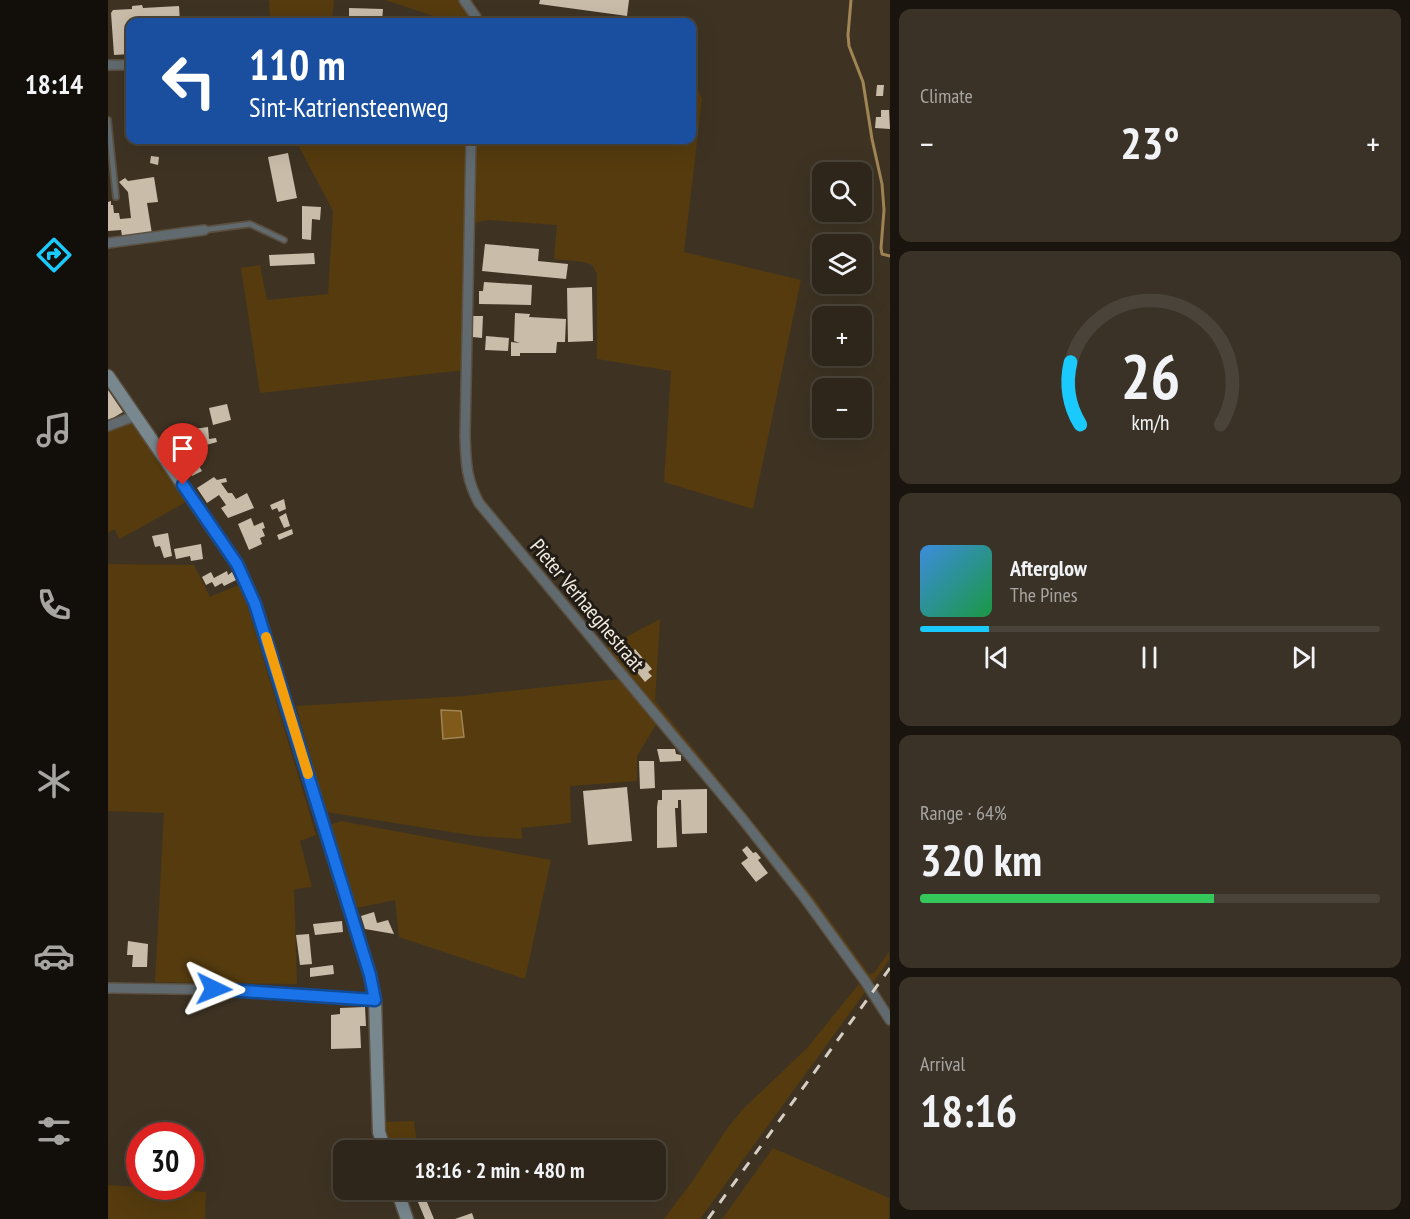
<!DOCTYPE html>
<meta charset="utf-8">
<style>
:root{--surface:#2e261a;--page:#3a3227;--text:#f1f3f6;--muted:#a7a5a2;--line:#494339;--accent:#1acafc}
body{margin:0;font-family:"PT Sans Narrow",sans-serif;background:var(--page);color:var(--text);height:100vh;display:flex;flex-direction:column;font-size:22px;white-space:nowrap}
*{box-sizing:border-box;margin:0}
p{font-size:20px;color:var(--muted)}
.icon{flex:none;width:33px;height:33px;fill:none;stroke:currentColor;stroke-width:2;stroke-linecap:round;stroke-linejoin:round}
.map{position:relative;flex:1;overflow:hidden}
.side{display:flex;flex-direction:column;gap:9px;padding:9px;background:#19150e;width:520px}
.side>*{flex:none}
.hud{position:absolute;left:18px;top:18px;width:570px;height:126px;border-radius:12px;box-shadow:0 6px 24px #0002,0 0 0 2px var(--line);background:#1a4fa0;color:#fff;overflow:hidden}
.controls{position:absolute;left:704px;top:162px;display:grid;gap:12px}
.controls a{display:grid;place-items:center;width:60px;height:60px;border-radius:12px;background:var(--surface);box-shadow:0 6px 24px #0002,0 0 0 2px var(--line);font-size:30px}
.speed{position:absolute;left:18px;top:1122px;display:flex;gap:12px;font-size:30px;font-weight:700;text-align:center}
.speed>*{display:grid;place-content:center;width:78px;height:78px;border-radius:50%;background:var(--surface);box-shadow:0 6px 24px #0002,0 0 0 2px var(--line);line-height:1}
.speed .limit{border:9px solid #d22;background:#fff;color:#111}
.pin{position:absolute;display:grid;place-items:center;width:51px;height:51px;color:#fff;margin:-62px -26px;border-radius:50% 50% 50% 0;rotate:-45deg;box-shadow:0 0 6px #0007}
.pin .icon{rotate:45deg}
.me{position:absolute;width:66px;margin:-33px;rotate:92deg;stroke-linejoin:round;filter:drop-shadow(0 0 4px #0008)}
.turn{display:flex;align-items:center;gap:21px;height:126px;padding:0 24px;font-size:27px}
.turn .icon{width:78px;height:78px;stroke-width:2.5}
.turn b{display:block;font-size:42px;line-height:51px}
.big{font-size:45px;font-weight:600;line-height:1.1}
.side .widget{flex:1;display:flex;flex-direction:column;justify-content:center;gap:9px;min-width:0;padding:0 21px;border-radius:12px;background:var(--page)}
.side .dial{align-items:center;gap:0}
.dial svg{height:156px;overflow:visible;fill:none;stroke:var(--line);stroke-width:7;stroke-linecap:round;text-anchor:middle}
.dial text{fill:var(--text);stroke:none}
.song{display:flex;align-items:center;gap:18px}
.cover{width:72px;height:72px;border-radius:9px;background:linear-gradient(135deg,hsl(210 70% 55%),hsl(140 70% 35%))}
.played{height:6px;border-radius:3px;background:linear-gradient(90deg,var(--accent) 15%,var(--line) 15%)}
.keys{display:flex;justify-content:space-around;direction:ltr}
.heat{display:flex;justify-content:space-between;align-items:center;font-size:33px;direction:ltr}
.charge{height:9px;border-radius:4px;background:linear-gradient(90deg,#34c759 64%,var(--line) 0)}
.trip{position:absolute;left:225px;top:1140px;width:333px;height:60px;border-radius:12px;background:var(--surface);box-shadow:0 6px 24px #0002,0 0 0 2px var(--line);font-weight:600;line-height:60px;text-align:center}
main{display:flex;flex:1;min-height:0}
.tabs{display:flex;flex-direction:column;width:108px;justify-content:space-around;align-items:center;background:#120f0a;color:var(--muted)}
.tabs .icon{width:42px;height:42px}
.tabs .on{color:var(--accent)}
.tabs b{font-size:27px;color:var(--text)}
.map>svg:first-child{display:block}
.green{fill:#553b0e}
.water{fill:#7f5a1a;stroke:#a18555;stroke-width:1.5}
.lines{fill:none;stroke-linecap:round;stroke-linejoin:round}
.stream{stroke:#a18555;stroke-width:3}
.building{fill:#c9bca9}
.lane-casing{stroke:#5b5041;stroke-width:8}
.street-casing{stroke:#5b5041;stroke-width:12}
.secondary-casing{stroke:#5b5041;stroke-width:15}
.lane{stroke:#616b6f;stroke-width:4.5}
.street{stroke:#616b6f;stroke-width:9}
.secondary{stroke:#79888f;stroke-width:12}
.rail{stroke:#d7cfc5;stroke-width:3;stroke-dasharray:10 10;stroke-linecap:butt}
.route-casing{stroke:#114b97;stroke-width:15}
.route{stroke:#1a73e8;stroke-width:10}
.slow{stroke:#f59e0b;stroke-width:10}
.labels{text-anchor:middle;stroke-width:6;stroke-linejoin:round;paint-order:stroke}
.street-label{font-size:21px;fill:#f1eae0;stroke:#211c15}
</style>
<main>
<nav class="tabs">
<b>18:14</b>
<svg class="icon on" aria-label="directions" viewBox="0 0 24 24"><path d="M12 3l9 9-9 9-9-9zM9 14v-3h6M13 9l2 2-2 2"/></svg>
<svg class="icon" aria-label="music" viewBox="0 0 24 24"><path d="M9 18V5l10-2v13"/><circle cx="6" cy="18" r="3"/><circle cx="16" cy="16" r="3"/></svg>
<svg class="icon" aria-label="phone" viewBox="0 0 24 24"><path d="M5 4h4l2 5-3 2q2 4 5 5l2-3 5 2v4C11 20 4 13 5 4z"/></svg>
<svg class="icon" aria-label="climate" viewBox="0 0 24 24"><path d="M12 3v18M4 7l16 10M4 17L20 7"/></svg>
<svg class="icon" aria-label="car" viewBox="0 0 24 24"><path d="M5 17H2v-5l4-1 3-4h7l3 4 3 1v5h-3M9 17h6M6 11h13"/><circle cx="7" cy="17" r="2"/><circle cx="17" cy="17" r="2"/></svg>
<svg class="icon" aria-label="filters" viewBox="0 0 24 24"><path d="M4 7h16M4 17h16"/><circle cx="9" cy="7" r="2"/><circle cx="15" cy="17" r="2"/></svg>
</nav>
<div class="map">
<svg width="782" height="1219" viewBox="0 0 782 1219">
<rect width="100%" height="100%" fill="#3e3323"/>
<!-- green -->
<path class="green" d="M 161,0 L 226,0 L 224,22 L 162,22 Z
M 277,0 L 365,0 L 364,22 L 343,22 Z
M 584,75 L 594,99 L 576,252 L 693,280 L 645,509 L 556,482 L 563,371 L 489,359 L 489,274 L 484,265 L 475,262 L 446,259 L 449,225 L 380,220 L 364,223 L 367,140 L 584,140 Z
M 189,140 L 359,140 L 357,201 L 357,370 L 152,393 L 133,268 L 152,265 L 159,300 L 220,294 L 225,211 L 189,143 Z
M 24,422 L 78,502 L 12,539 L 6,529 L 0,533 L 0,429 Z
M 0,564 L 86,565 L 102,597 L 133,584 L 208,835 L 192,841 L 204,887 L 186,889 L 189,984 L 47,982 L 56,813 L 0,811 Z
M 552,619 L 547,701 L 703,894 L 761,974 L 766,973 L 781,952 L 781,960 L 764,984 L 499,647 Z
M 511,679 L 549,723 L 529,756 L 529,781 L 462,786 L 463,823 L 413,828 L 414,839 L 368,836 L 218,812 L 188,706 L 356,696 Z
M 233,821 L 443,860 L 417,979 L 291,937 L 287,900 L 249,908 L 222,825 Z
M 751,984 L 757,992 L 592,1219 L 556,1219 L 583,1183 L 618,1130 L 635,1109 L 700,1047 Z
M 306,1121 L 309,1144 L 337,1141 L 339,1150 L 283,1150 L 277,1122 Z
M 665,1148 L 781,1198 L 781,1219 L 614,1219 Z
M 0,1185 L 98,1192 L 97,1219 L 0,1219 Z"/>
<!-- water -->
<path class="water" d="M 333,710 L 353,711 L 356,737 L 335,739 Z"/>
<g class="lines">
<!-- stream -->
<path class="stream" d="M 743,0 L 740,35 L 741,46 L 755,82 L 764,139 L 774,184 L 776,210 L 773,248 L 774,254 L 782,256"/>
</g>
<!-- building -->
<path class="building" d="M 432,0 L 521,0 L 519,16 L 431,4 Z
M 34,5 L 35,8 L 71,6 L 72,22 L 22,22 L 22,54 L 6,55 L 3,13 L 5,10 L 24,9 L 24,6 Z
M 241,8 L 275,9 L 274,22 L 263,22 L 263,19 L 241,18 Z
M 769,85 L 776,85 L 775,96 L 768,96 Z
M 773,110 L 781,110 L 782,129 L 767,128 L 768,117 L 773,117 Z
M 140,140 L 156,140 L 156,144 L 141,144 Z
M 180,153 L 189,198 L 169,202 L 160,157 Z
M 43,156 L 51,157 L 50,165 L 42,163 Z
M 46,177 L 50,202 L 39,203 L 44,234 L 14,236 L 13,230 L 0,231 L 0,202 L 3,201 L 3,205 L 5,205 L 6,213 L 11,213 L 12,219 L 23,218 L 20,192 L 11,182 L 17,178 L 20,181 Z
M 194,206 L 213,207 L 212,220 L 204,219 L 203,240 L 194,239 Z
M 377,244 L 431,249 L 430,261 L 460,264 L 458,279 L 374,271 Z
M 206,253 L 207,264 L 162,266 L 161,255 Z
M 376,282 L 424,285 L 423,305 L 371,304 L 371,291 L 375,291 Z
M 484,287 L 485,341 L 460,342 L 459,288 Z
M 407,313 L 422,314 L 421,317 L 458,319 L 457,342 L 449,342 L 448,353 L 412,353 L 412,356 L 403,356 L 403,342 L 412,343 L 406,341 Z
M 365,316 L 375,316 L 374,338 L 365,337 Z
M 378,336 L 401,338 L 400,351 L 377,350 Z
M 0,390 L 15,412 L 0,421 Z
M 119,404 L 123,420 L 105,425 L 101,408 Z
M 100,427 L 101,439 L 108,438 L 109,442 L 91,447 L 88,440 L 85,439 L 65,453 L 59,444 L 79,430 Z
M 85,448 L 87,453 L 89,451 L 95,464 L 91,466 L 94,471 L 84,476 L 73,454 Z
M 106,477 L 109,480 L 118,478 L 119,482 L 113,483 L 120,493 L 124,493 L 128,499 L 139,493 L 146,508 L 120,518 L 113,508 L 118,505 L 111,495 L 99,503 L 89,488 Z
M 176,499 L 178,509 L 171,512 L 169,508 L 164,510 L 162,505 Z
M 178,513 L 182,526 L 176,528 L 171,517 Z
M 143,518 L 146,526 L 155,522 L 157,528 L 154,529 L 157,536 L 152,538 L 154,544 L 141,550 L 130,524 Z
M 184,529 L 185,534 L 171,540 L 169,535 Z
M 60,533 L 64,556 L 56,558 L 52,546 L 47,547 L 44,536 Z
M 93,544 L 95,559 L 83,561 L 82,556 L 68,559 L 66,549 Z
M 119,571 L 120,575 L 124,572 L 128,580 L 116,586 L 114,583 L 107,587 L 104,582 L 98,585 L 94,577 L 103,572 L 106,578 Z
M 522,647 L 525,651 L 527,649 L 544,669 L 540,672 L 544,676 L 537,682 L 514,654 Z
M 549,749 L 567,749 L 568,754 L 573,755 L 573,761 L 552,762 Z
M 531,761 L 546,761 L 547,788 L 532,789 Z
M 519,787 L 524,841 L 480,845 L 475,791 Z
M 599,789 L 599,833 L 574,834 L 573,800 L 570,800 L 570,808 L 567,808 L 569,847 L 549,848 L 549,807 L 550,800 L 554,800 L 554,790 Z
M 639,846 L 645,853 L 648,852 L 653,858 L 650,860 L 660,873 L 648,882 L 633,863 L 640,858 L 634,850 Z
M 266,912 L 269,923 L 280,920 L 286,934 L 257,929 L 253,916 Z
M 234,921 L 235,932 L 207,935 L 205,924 Z
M 201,934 L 204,964 L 192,965 L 188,935 Z
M 20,941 L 40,944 L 39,967 L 24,967 L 25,955 L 19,955 Z
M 225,965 L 226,974 L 202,977 L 202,968 Z
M 257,1007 L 258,1026 L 252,1026 L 253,1048 L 223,1049 L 223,1015 L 232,1014 L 232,1008 Z
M 305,1190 L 314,1190 L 326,1219 L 317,1219 Z
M 365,1190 L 382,1190 L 383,1194 L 367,1198 Z
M 364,1213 L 366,1219 L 347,1219 Z"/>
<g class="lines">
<defs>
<path id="lane" d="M 0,120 L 8,197
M 96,230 L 142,224 L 176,240"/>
<path id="street" d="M 356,0 L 368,17 L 368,22
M 0,65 L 22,65
M 363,140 L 357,436 C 358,462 358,479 371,503 L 632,816 L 696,897 L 757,981 L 782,1020
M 0,243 L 96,230
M 0,426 L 27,416
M 0,988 L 127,990 L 267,1000"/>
<path id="secondary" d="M 0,376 L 129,564 L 147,604 L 262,975 L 267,1000 L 271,1132 L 277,1150
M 289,1190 L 299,1219"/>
</defs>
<!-- lane casing -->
<use href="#lane" class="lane-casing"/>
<!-- street casing -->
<use href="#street" class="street-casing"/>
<!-- secondary casing -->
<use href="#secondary" class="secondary-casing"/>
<!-- lane -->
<use href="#lane" class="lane"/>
<!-- street -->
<use href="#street" class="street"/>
<!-- secondary -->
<use href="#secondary" class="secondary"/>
<!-- rail -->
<path class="rail" d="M 600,1219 L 782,968"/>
</g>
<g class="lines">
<defs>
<path id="route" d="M 75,485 L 129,564 L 147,604 L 262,975 L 267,1000 L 106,989"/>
</defs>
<!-- route casing -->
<use href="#route" class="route-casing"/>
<!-- route -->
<use href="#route" class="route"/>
<!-- slow -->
<path class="slow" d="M 158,637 L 200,774"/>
</g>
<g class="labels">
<!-- street labels -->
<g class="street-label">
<text transform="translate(479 605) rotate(50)" y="7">Pieter Verhaeghestraat</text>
</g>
</g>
</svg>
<div class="controls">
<a><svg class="icon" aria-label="search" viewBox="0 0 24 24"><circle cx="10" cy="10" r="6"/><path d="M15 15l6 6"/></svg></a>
<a><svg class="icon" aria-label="layers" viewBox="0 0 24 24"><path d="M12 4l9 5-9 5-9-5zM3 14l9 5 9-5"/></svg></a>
<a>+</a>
<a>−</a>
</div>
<div class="speed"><div class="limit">30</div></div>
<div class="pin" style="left:75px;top:485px;background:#d93025"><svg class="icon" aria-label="arrive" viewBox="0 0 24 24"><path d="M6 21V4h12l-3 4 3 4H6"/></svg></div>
<svg class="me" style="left:106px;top:989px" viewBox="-20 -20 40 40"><path d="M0-17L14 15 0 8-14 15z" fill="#1a73e8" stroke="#fff" stroke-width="4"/></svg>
<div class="trip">18:16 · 2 min · 480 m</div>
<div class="hud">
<div class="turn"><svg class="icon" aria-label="left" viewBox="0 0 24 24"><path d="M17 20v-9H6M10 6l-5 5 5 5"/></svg><div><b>110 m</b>Sint-Katriensteenweg</div></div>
</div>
</div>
<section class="side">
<div class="widget"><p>Climate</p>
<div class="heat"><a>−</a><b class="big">23°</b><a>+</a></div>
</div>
<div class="widget dial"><svg viewBox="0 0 100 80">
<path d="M14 69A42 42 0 1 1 86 69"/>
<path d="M14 69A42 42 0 0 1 9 37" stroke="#1acafc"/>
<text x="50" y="56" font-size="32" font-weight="700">26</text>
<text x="50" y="72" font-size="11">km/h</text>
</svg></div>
<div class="widget">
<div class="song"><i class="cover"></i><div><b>Afterglow</b><p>The Pines</p></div></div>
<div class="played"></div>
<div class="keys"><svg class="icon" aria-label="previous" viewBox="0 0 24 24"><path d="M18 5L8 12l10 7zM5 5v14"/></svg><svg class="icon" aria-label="pause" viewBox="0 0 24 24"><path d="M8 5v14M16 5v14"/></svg><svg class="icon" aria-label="next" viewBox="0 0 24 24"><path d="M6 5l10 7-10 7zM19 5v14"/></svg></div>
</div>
<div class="widget"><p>Range · 64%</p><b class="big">320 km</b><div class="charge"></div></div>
<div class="widget"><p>Arrival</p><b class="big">18:16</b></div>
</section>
</main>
